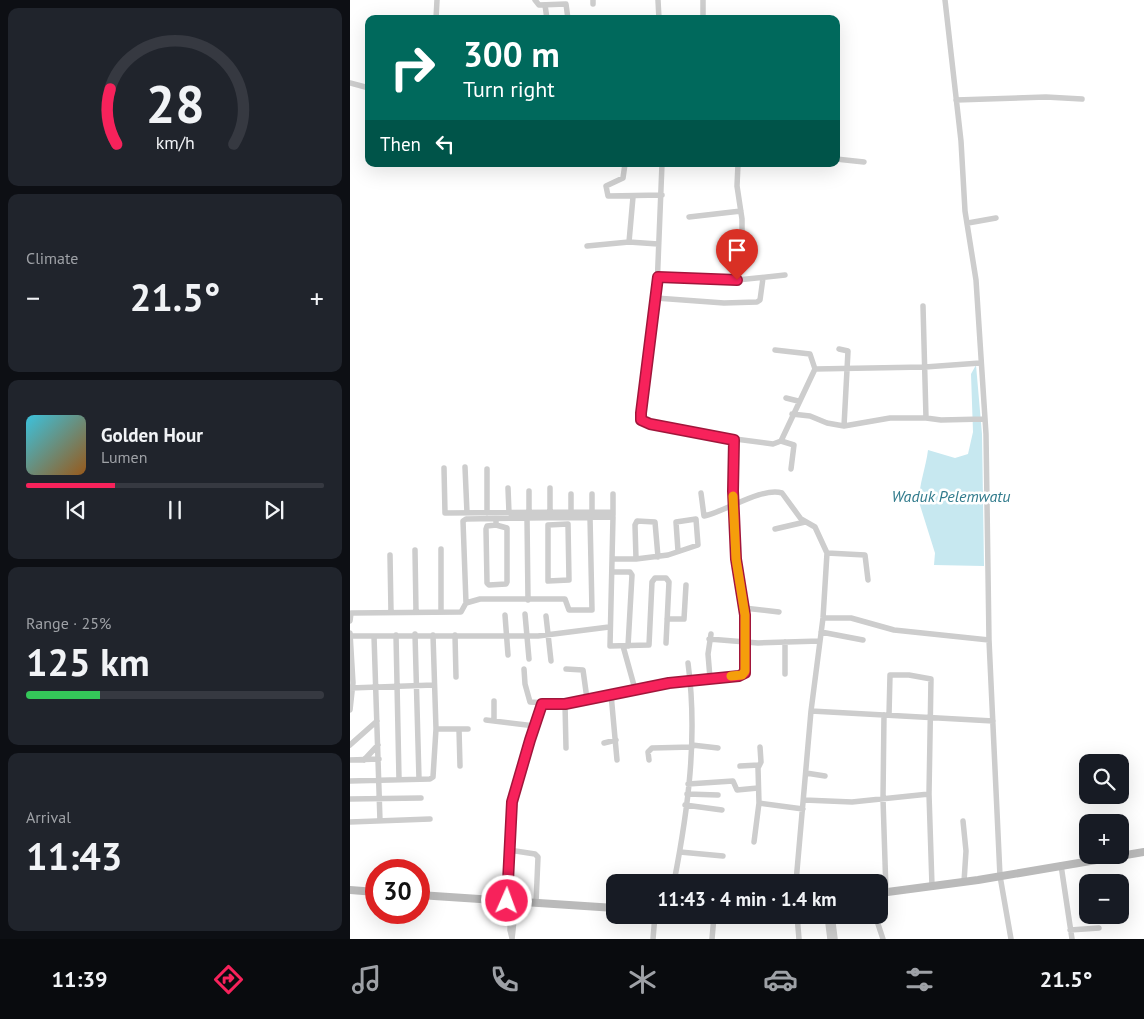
<!DOCTYPE html>
<meta charset="utf-8">
<style>
:root{--surface:#171b24;--page:#20242c;--text:#f1f3f6;--muted:#9ea1a6;--line:#363941;--accent:#f7225b}
body{margin:0;font-family:"PT Sans",sans-serif;background:var(--page);color:var(--text);height:100vh;display:flex;flex-direction:column;font-size:19px;white-space:nowrap}
*{box-sizing:border-box;margin:0}
p{font-size:16px;color:var(--muted)}
.icon{flex:none;width:28px;height:28px;fill:none;stroke:currentColor;stroke-width:2;stroke-linecap:round;stroke-linejoin:round}
.map{position:relative;flex:1;overflow:hidden}
.sheet{display:flex;flex-direction:column;gap:8px;padding:8px;background:#0d0f14;width:350px}
.sheet>*{flex:none}
.hud{position:absolute;left:15px;top:15px;width:475px;height:152px;border-radius:10px;box-shadow:0 5px 20px #0002;background:#00695c;color:#fff;overflow:hidden}
.fabs{position:absolute;left:729px;top:754px;display:grid;gap:10px}
.fabs a{display:grid;place-items:center;width:50px;height:50px;border-radius:10px;background:var(--surface);box-shadow:0 5px 20px #0002;font-size:25px}
.speed{position:absolute;left:15px;top:859px;display:flex;gap:10px;font-size:25px;font-weight:700;text-align:center}
.speed>*{display:grid;place-content:center;width:65px;height:65px;border-radius:50%;background:var(--surface);box-shadow:0 5px 20px #0002;line-height:1}
.speed .limit{border:8px solid #d22;background:#fff;color:#111}
.pin{position:absolute;display:grid;place-items:center;width:42px;height:42px;color:#fff;margin:-51px -21px;border-radius:50% 50% 50% 0;rotate:-45deg;box-shadow:0 0 5px #0007}
.pin .icon{rotate:45deg}
.me{position:absolute;width:55px;margin:-28px;rotate:2deg;stroke-linejoin:round;filter:drop-shadow(0 0 4px #0008)}
.turn{display:flex;align-items:center;gap:18px;height:105px;padding:0 15px;font-size:22px}
.turn .icon{width:65px;height:65px;stroke-width:2.5}
.turn b{display:block;font-size:35px;line-height:42px}
.then{display:flex;align-items:center;height:48px;padding:0 15px;background:#0003;gap:10px;font-size:19px}
.big{font-size:38px;font-weight:700;line-height:1.1}
.sheet .tile{flex:1;display:flex;flex-direction:column;justify-content:center;gap:8px;min-width:0;padding:0 18px;border-radius:10px;background:var(--page)}
.sheet .dial{align-items:center;gap:0}
.dial svg{height:130px;overflow:visible;fill:none;stroke:var(--line);stroke-width:7;stroke-linecap:round;text-anchor:middle}
.dial text{fill:var(--text);stroke:none}
.song{display:flex;align-items:center;gap:15px}
.cover{width:60px;height:60px;border-radius:8px;background:linear-gradient(135deg,hsl(190 70% 55%),hsl(30 70% 35%))}
.played{height:5px;border-radius:2px;background:linear-gradient(90deg,var(--accent) 30%,var(--line) 30%)}
.keys{display:flex;justify-content:space-around;direction:ltr}
.heat{display:flex;justify-content:space-between;align-items:center;font-size:28px;direction:ltr}
.charge{height:8px;border-radius:4px;background:linear-gradient(90deg,#34c759 25%,var(--line) 0)}
.trip{position:absolute;left:256px;top:874px;width:282px;height:50px;border-radius:10px;background:var(--surface);box-shadow:0 5px 20px #0002;font-weight:700;line-height:50px;text-align:center}
.dock{display:flex;height:80px;justify-content:space-around;align-items:center;background:#090b0e;color:var(--muted)}
.dock .icon{width:35px;height:35px}
.dock .current{color:var(--accent)}
.dock b{font-size:22px;color:var(--text)}
main{display:flex;flex:1;min-height:0}
.map>svg:first-child{display:block}
.water{fill:#c7e8f0}
.lines{fill:none;stroke-linecap:round;stroke-linejoin:round}
.street{stroke:#cdcdcd;stroke-width:5.5}
.secondary{stroke:#bababa;stroke-width:8}
.route-casing{stroke:#a1163b;stroke-width:12}
.route{stroke:#f7225b;stroke-width:9}
.slow{stroke:#f59e0b;stroke-width:9}
.labels{text-anchor:middle;stroke-width:5;stroke-linejoin:round;paint-order:stroke}
.water-label{font-size:16px;font-style:italic;fill:#317b8c;stroke:#fff}
</style>
<main>
<section class="sheet">
<div class="tile dial"><svg viewBox="0 0 100 80">
<path d="M14 69A42 42 0 1 1 86 69"/>
<path d="M14 69A42 42 0 0 1 10 35" stroke="#f7225b"/>
<text x="50" y="56" font-size="32" font-weight="700">28</text>
<text x="50" y="72" font-size="11">km/h</text>
</svg></div>
<div class="tile"><p>Climate</p>
<div class="heat"><a>−</a><b class="big">21.5°</b><a>+</a></div>
</div>
<div class="tile">
<div class="song"><i class="cover"></i><div><b>Golden Hour</b><p>Lumen</p></div></div>
<div class="played"></div>
<div class="keys"><svg class="icon" aria-label="previous" viewBox="0 0 24 24"><path d="M18 5L8 12l10 7zM5 5v14"/></svg><svg class="icon" aria-label="pause" viewBox="0 0 24 24"><path d="M8 5v14M16 5v14"/></svg><svg class="icon" aria-label="next" viewBox="0 0 24 24"><path d="M6 5l10 7-10 7zM19 5v14"/></svg></div>
</div>
<div class="tile"><p>Range · 25%</p><b class="big">125 km</b><div class="charge"></div></div>
<div class="tile"><p>Arrival</p><b class="big">11:43</b></div>
</section>
<div class="map">
<svg width="794" height="939" viewBox="0 0 794 939">
<rect width="100%" height="100%" fill="#fff"/>
<!-- water -->
<path class="water" d="M 626,365 L 632,434 L 634,566 L 584,565 L 585,553 L 569,502 C 569,484 576,467 578,450 L 605,458 L 618,454 L 623,432 L 621,374 Z"/>
<g class="lines">
<!-- street -->
<path class="street" d="M 185,0 L 189,5 L 216,4 L 218,19
M 243,0 L 243,4
M 308,0 L 309,19
M 353,0 L 353,19
M 595,0 L 611,141 L 615,211 L 626,280 L 636,434 L 639,640 L 650,876 L 661,939
M 195,5 L 197,19
M 86,19 L 87,0
M 0,83 L 19,88
M 606,100 L 696,97 L 732,99
M 486,159 L 514,162
M 275,164 L 273,178 L 256,186 L 258,196 L 312,195
M 312,164 L 307,288 L 291,413 L 293,422 L 347,434 L 423,444 L 431,441 L 465,369 L 575,367 L 630,363
M 388,164 L 387,186 L 392,219 L 392,233
M 339,217 L 391,211
M 618,223 L 646,218
M 279,242 L 283,197
M 237,246 L 279,242 L 308,244
M 308,277 L 387,280 L 435,275
M 306,298 L 374,303 L 407,302 L 410,300 L 413,278
M 489,349 L 498,351 L 494,426
M 425,350 L 460,354 L 465,369
M 436,398 L 448,401
M 442,414 L 460,416 L 477,423 L 494,426 L 540,418 L 576,418 L 573,306
M 576,418 L 591,420 L 634,419
M 431,441 L 444,445 L 441,469
M 115,467 L 117,513
M 94,468 L 95,513 L 263,512
M 137,469 L 137,513
M 158,488 L 159,513
M 200,488 L 200,513
M 179,491 L 179,513
M 351,493 L 354,516 C 375,512 411,487 432,493 L 451,519 L 465,527 L 477,553 L 473,618 L 461,711 L 446,882
M 263,494 L 263,515
M 221,512 L 221,494
M 242,512 L 242,494
M 218,524 L 219,580 L 198,581 L 198,525 Z
M 146,525 L 137,526 L 136,529 L 137,583 L 139,585 L 156,584 L 157,582 L 157,528 L 146,525 L 146,519
M 425,529 L 455,522
M 91,549 L 91,612
M 65,550 L 66,612
M 477,553 L 515,555 L 518,580
M 40,555 L 41,612
M 262,559 L 286,559 L 285,525 L 287,521 L 305,522 L 308,557
M 286,559 L 318,555 L 348,545 L 346,519 L 326,522 L 328,551
M 262,572 L 280,572 L 282,575 L 278,646
M 178,600 L 177,518 L 263,517 L 260,646 L 299,645 L 302,582 L 305,578 L 316,578 L 319,582 L 316,643
M 116,603 L 113,521 L 116,519 L 177,518
M 394,608 L 429,612
M 175,614 L 179,659
M 155,615 L 158,655
M 196,616 L 201,661
M 473,618 L 501,618 L 544,630 L 639,640
M 317,619 L 334,619 L 336,585
M 0,621 L 1,613 L 111,612 L 116,603 L 130,599 L 215,599 L 219,610 L 242,610 L 240,517
M 471,632 L 513,640
M 65,634 L 69,779
M 46,635 L 49,779
M 105,635 L 106,677
M 0,636 L 188,636 L 259,627
M 24,636 L 30,821
M 359,639 L 408,643 L 470,641
M 435,642 L 435,674
M 273,646 L 285,689
M 174,669 L 175,684 L 180,702 L 215,704 L 319,683 L 389,676 L 395,673 L 395,615 L 386,559 L 383,491 L 384,440
M 216,669 L 233,670 L 237,699
M 360,678 L 358,654 L 361,634
M 0,688 L 84,685
M 261,694 L 267,760
M 215,704 L 216,748
M 0,710 L 3,683 L 0,633
M 461,711 L 643,721
M 534,715 L 533,799 L 536,892
M 539,715 L 540,675 L 559,675 L 581,679 L 579,794 L 582,886
M 136,720 L 185,726
M 144,720 L 144,701
M 86,729 L 118,729
M 109,729 L 110,766
M 254,743 L 266,740
M 0,745 L 27,721
M 342,745 L 368,748
M 0,760 L 29,759
M 14,760 L 28,745
M 299,760 L 298,752 L 302,748 L 342,747
M 390,766 L 409,765
M 456,773 L 475,776
M 0,781 L 80,779 L 83,777 L 86,729 L 83,635
M 338,784 L 383,781 L 387,790 L 408,788
M 337,794 L 368,795
M 0,799 L 71,798
M 454,800 L 502,802 L 579,794
M 409,803 L 453,809
M 335,805 L 372,810
M 613,821 L 616,851 L 614,882
M 0,822 L 80,819
M 404,842 L 409,803 L 408,768 L 411,762 L 410,747
M 159,850 L 185,854 L 188,857 L 186,903
M 330,852 L 373,856
M 711,865 L 722,939
M 324,882 C 338,810 348,737 338,663
M 157,901 L 163,802 L 180,740 L 192,704
M 161,901 L 160,930 L 162,938
M 447,915 L 449,939
M 477,915 L 480,939
M 482,915 L 485,939
M 525,915 L 533,939
M 720,930 L 749,928
M 162,939 L 166,902
M 303,939 L 305,915
M 362,939 L 364,916"/>
<!-- secondary -->
<path class="secondary" d="M 0,890 L 26,892
M 530,893 L 628,880 L 794,852
M 69,895 L 265,908
M 343,915 L 390,915"/>
</g>
<g class="lines">
<defs>
<path id="route" d="M 157,901 L 162,802 L 180,740 L 192,704 L 215,704 L 319,683 L 389,676 L 395,673 L 395,615 L 386,559 L 383,491 L 384,440 L 300,424 L 291,420 L 291,413 L 308,277 L 387,280"/>
</defs>
<!-- route casing -->
<use href="#route" class="route-casing"/>
<!-- route -->
<use href="#route" class="route"/>
<!-- slow -->
<path class="slow" d="M 381,676 L 392,675 L 395,671 L 395,615 L 386,559 L 383,496"/>
</g>
<g class="labels">
<!-- water labels -->
<g class="water-label">
<text x="601" y="502">Waduk Pelemwatu</text>
</g>
</g>
</svg>
<div class="fabs">
<a><svg class="icon" aria-label="search" viewBox="0 0 24 24"><circle cx="10" cy="10" r="6"/><path d="M15 15l6 6"/></svg></a>
<a>+</a>
<a>−</a>
</div>
<div class="speed"><div class="limit">30</div></div>
<div class="pin" style="left:387px;top:280px;background:#d93025"><svg class="icon" aria-label="arrive" viewBox="0 0 24 24"><path d="M6 21V4h12l-3 4 3 4H6"/></svg></div>
<svg class="me" style="left:157px;top:901px" viewBox="-20 -20 40 40"><circle r="17" fill="#f7225b" stroke="#fff" stroke-width="3"/><path d="M0-11L8 9 0 5-8 9z" fill="#fff"/></svg>
<div class="trip">11:43 · 4 min · 1.4 km</div>
<div class="hud">
<div class="turn"><svg class="icon" aria-label="right" viewBox="0 0 24 24"><path d="M7 20v-9h11M14 6l5 5-5 5"/></svg><div><b>300 m</b>Turn right</div></div>
<div class="then">Then<svg class="icon" aria-label="left" viewBox="0 0 24 24"><path d="M17 20v-9H6M10 6l-5 5 5 5"/></svg></div>
</div>
</div>
</main>
<nav class="dock">
<b>11:39</b>
<svg class="icon current" aria-label="directions" viewBox="0 0 24 24"><path d="M12 3l9 9-9 9-9-9zM9 14v-3h6M13 9l2 2-2 2"/></svg>
<svg class="icon" aria-label="music" viewBox="0 0 24 24"><path d="M9 18V5l10-2v13"/><circle cx="6" cy="18" r="3"/><circle cx="16" cy="16" r="3"/></svg>
<svg class="icon" aria-label="phone" viewBox="0 0 24 24"><path d="M5 4h4l2 5-3 2q2 4 5 5l2-3 5 2v4C11 20 4 13 5 4z"/></svg>
<svg class="icon" aria-label="climate" viewBox="0 0 24 24"><path d="M12 3v18M4 7l16 10M4 17L20 7"/></svg>
<svg class="icon" aria-label="car" viewBox="0 0 24 24"><path d="M5 17H2v-5l4-1 3-4h7l3 4 3 1v5h-3M9 17h6M6 11h13"/><circle cx="7" cy="17" r="2"/><circle cx="17" cy="17" r="2"/></svg>
<svg class="icon" aria-label="filters" viewBox="0 0 24 24"><path d="M4 7h16M4 17h16"/><circle cx="9" cy="7" r="2"/><circle cx="15" cy="17" r="2"/></svg>
<b>21.5°</b>
</nav>
